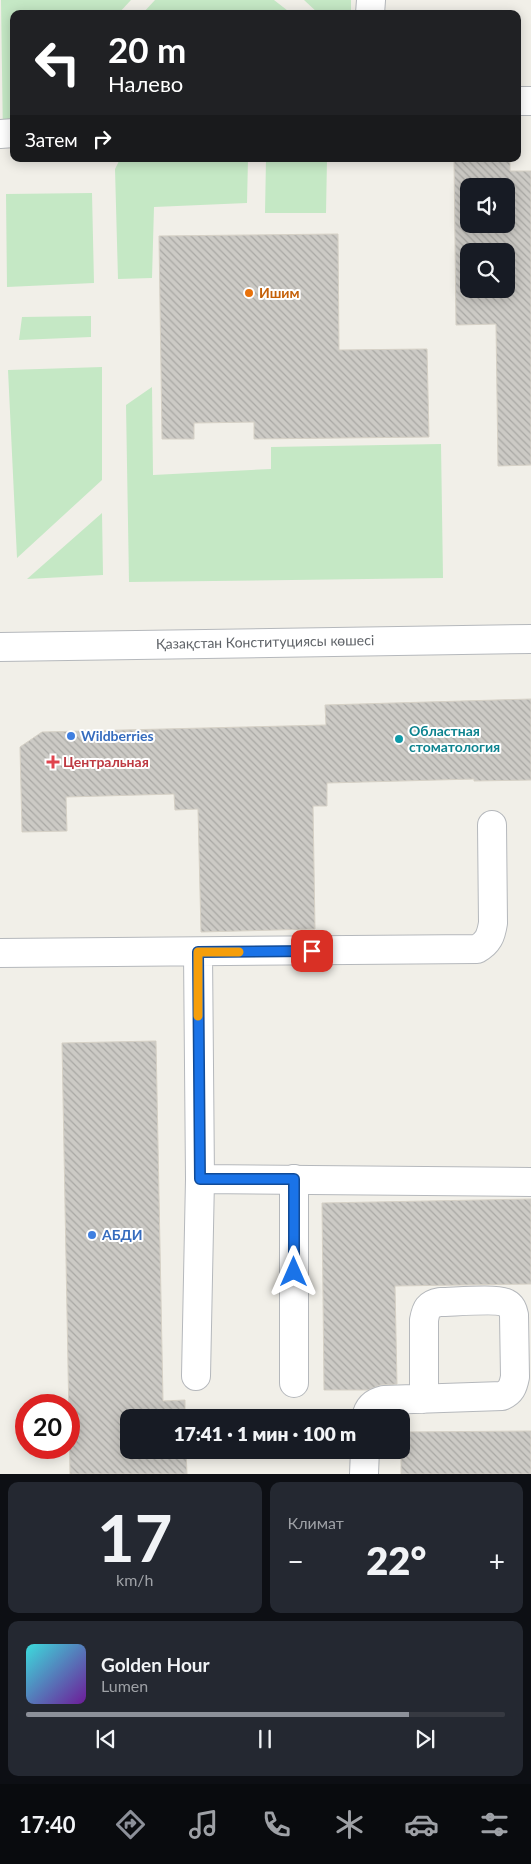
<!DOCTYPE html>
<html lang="ru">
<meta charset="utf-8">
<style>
:root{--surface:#171b24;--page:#242831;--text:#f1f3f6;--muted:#9ea1a6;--line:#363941;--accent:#8c9099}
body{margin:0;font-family:Lato,sans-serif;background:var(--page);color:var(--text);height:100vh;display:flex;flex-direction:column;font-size:19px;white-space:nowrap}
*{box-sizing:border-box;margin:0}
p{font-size:16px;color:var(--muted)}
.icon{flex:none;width:28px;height:28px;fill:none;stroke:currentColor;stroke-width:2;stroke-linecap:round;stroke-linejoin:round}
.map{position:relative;height:1474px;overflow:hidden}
.side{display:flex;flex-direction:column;gap:8px;padding:8px;background:#0d0f14;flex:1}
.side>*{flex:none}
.guide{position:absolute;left:10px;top:10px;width:511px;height:152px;border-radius:10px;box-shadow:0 2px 12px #0003;background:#202124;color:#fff;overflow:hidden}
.buttons{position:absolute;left:460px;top:178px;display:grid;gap:10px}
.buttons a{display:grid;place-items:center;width:55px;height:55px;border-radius:10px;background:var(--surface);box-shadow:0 2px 12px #0003;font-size:25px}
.speed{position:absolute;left:15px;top:1394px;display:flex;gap:10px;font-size:25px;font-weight:700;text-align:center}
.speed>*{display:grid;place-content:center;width:65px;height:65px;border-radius:50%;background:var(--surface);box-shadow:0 2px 12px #0003;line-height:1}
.speed .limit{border:8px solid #d22;background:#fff;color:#111}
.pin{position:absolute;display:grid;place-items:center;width:42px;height:42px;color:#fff;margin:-21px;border-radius:10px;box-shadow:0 2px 8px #0006}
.me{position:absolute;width:55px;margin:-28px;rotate:0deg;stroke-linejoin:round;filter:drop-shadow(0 0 4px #0008)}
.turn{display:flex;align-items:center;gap:18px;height:105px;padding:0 15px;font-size:22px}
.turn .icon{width:65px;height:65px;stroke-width:2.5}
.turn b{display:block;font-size:35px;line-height:42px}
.then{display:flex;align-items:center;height:48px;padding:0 15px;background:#0003;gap:10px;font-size:19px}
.big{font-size:38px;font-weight:800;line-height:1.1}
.side .tile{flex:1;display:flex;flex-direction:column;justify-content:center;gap:8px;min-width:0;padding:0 18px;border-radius:10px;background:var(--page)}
.side .dial{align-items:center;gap:0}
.dial b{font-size:65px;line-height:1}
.song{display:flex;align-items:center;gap:15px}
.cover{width:60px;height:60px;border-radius:8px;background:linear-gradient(135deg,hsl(180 70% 55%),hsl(280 70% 35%))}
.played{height:5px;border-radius:2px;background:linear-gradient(90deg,var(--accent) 80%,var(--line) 80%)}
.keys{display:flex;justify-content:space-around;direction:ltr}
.heat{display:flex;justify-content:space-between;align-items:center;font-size:28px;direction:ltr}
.side .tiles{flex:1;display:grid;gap:8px;grid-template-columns:1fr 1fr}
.tile:last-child{grid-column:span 2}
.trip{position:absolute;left:120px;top:1409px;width:290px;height:50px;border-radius:10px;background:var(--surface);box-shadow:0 2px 12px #0003;font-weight:800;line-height:50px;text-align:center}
.dock{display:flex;height:80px;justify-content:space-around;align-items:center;background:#090b0e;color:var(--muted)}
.dock .icon{width:35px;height:35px}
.dock .on{color:var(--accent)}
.dock b{font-size:22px;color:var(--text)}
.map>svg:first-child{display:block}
.grass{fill:#c5e8c5}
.building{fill:url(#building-back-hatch);stroke:#d6d1c6;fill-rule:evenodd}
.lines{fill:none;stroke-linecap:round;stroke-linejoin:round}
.minor-casing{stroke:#b5b8bc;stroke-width:30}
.minor{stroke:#fff;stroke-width:28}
.route-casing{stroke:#114b97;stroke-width:12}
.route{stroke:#1a73e8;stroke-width:9}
.slow{stroke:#f59e0b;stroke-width:9}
.food-dot{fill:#e8710a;stroke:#fff;stroke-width:2}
.shop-dot{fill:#3f7fe0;stroke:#fff;stroke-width:2}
.culture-dot{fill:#0f9aa8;stroke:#fff;stroke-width:2}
.health-dot{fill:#e0444e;stroke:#fff;stroke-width:2}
.labels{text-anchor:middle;stroke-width:4;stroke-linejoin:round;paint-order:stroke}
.food-label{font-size:14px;font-weight:bold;fill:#c56008;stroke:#fff;text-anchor:start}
.street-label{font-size:14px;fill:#5f6368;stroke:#fff}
.culture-label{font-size:14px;font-weight:bold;fill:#0d838f;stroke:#fff;text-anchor:start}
.shop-label{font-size:14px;font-weight:bold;fill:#366cbe;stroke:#fff;text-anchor:start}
.health-label{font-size:14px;font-weight:bold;fill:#be3a42;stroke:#fff;text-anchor:start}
</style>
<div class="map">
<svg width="531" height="1474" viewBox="0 0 531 1474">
<defs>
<pattern id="building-back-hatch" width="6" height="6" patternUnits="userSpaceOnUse" patternTransform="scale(1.25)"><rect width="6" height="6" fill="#cccac5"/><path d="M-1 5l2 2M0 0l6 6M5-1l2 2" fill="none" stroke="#a9a8a4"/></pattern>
</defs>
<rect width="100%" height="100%" fill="#f1efe8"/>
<!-- grass -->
<path class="grass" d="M 1,0 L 131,0 L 118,14 L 14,14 L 14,127 L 3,140 Z
M 155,0 L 274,0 L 292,14 L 142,14 Z
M 304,0 L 351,0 L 351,14 L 319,14 Z
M 120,159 L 248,159 L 247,203 L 154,207 L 152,278 L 118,279 L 115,169 Z
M 266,159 L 327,159 L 326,213 L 265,213 Z
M 92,193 L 94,283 L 7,287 L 6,194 Z
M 91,316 L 91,337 L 19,340 L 22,317 Z
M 102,367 L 102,480 L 17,558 L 8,370 Z
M 152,387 L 153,475 L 271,469 L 271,447 L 441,444 L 443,578 L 129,582 L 126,405 Z
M 102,513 L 103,575 L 27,579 Z"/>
<!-- building -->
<path class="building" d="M 454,159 L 510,159 L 510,171 L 531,171 L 531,465 L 498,466 L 496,324 L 456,325 ZM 469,186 L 506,186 L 506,224 L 469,224 ZM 469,251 L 506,251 L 506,289 L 469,289 Z
M 338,234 L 339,350 L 427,349 L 429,437 L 254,439 L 254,422 L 194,423 L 194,439 L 162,439 L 159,236 Z
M 531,699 L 531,780 L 474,781 L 474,779 L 327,783 L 327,806 L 313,806 L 315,929 L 201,932 L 198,809 L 175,810 L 174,794 L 66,797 L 67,831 L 22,832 L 20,747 L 42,732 L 326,725 L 325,705 Z
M 156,1041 L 163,1401 L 185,1400 L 185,1418 L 129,1418 L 129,1450 L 186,1450 L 187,1474 L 70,1474 L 62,1043 Z
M 531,1199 L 531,1284 L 395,1286 L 397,1384 L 380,1385 L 368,1390 L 324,1390 L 322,1203 Z
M 531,1431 L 531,1474 L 401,1474 L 401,1432 Z"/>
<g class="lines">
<defs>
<path id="minor" d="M 370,14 L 371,0
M 518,101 L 531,101
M 0,134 L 14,133
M 0,647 L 531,639
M 0,953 L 477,949 C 488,943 491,936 493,923 L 492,825
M 200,1179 L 531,1182
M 196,1376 L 200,1179 L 198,952
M 294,1383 L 294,1179
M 366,1418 C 368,1407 375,1402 384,1400 L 502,1396 C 511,1392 513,1387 515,1377 L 514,1315 C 513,1310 512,1306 506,1303 C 497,1298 453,1302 440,1302 C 428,1304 426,1309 424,1320 L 424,1399
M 364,1474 L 365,1450"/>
</defs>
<!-- minor casing -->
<use href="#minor" class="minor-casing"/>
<!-- minor -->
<use href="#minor" class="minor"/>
</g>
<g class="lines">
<defs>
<path id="route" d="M 294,1272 L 294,1179 L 200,1179 L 198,952 L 312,951"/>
</defs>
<!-- route casing -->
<use href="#route" class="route-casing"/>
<!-- route -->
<use href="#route" class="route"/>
<!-- slow -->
<path class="slow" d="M 198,1016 L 198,952 L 239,952"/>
</g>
<!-- markers -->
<circle class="food-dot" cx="249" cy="293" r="5"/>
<g class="shop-dot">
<circle cx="71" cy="736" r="5"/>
<circle cx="92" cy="1235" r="5"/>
</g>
<circle class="culture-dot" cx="399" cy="739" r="5"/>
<path class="health-dot" d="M50.5 754.5h5v5h5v5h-5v5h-5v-5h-5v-5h5z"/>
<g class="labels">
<!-- food labels -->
<g class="food-label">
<text x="259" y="298">Ишим</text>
</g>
<!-- street labels -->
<g class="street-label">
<text transform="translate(265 642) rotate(-1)" y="5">Қазақстан Конституциясы көшесі</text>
</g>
<!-- culture labels -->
<g class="culture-label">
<text x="409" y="736">Областная<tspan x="409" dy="16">стоматология</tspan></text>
</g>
<!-- shop labels -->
<g class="shop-label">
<text x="81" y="741">Wildberries</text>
<text x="102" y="1240">АБДИ</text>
</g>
<!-- health labels -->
<g class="health-label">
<text x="63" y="767">Центральная</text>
</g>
</g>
</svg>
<div class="buttons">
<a><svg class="icon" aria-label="sound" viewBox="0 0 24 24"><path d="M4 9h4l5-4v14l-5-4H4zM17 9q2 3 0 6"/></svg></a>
<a><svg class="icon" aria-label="search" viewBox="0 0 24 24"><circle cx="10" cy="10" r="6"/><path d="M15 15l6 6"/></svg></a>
</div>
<div class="speed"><div class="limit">20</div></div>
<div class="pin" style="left:312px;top:951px;background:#d93025"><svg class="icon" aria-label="arrive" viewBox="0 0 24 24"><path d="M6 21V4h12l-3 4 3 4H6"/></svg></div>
<svg class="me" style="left:294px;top:1272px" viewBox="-20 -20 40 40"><path d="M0-17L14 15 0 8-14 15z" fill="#1a73e8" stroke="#fff" stroke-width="4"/></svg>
<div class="trip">17:41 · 1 мин · 100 m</div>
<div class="guide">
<div class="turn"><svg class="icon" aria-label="left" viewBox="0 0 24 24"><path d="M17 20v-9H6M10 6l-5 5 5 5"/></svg><div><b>20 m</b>Налево</div></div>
<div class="then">Затем<svg class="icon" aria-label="right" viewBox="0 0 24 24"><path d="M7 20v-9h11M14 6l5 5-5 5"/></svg></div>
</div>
</div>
<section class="side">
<div class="tiles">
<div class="tile dial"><b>17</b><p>km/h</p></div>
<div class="tile"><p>Климат</p>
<div class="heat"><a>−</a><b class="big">22°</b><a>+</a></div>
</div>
<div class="tile">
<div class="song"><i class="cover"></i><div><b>Golden Hour</b><p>Lumen</p></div></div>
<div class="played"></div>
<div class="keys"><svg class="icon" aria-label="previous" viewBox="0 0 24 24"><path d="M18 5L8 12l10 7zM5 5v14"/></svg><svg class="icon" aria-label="pause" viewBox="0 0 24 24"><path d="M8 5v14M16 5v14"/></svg><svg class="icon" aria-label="next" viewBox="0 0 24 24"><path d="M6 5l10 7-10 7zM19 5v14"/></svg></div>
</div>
</div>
</section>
<nav class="dock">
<b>17:40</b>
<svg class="icon on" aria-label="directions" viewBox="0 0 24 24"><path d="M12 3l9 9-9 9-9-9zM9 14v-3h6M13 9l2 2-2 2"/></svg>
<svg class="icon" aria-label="music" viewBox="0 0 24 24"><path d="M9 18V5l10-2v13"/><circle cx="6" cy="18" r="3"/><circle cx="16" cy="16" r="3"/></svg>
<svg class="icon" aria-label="phone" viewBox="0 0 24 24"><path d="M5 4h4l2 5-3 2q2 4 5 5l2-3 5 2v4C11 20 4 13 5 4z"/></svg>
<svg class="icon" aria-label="climate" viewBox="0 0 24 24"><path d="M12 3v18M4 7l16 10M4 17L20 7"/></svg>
<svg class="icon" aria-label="car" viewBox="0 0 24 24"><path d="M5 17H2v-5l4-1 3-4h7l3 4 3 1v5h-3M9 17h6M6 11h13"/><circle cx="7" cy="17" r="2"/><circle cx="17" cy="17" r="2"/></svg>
<svg class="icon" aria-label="filters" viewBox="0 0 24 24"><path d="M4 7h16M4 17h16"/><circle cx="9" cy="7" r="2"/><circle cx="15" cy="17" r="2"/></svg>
</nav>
